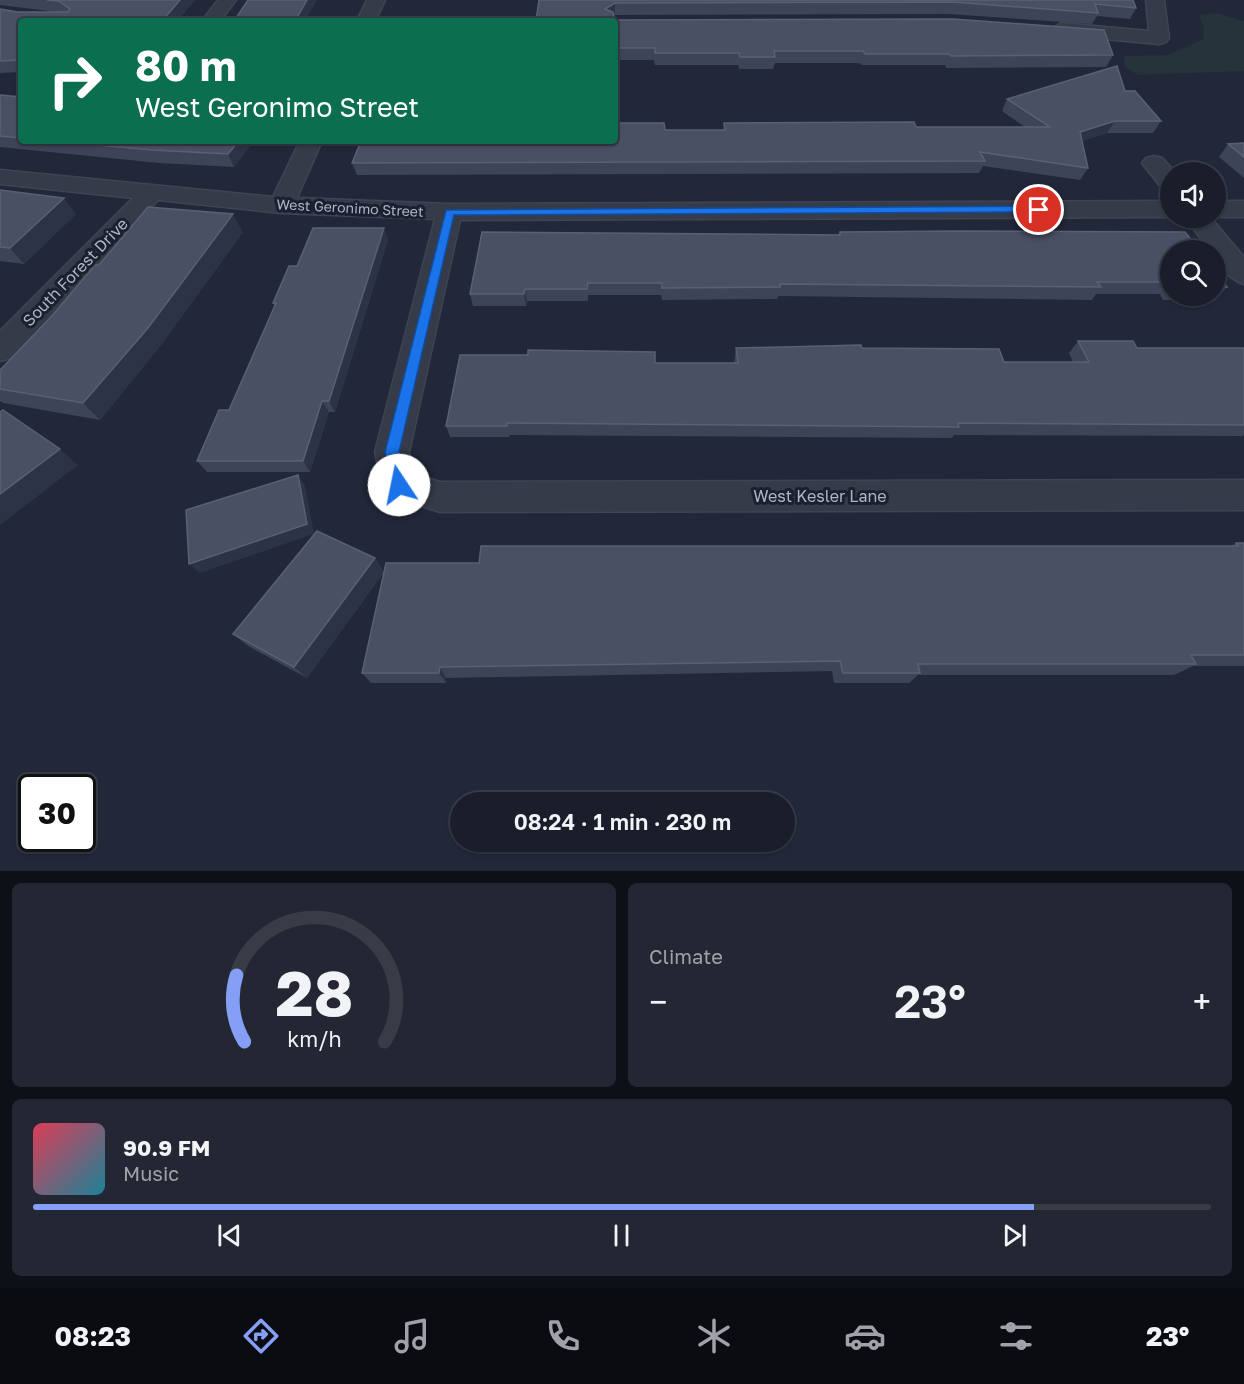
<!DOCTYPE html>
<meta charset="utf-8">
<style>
:root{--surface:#1a1e2b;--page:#232733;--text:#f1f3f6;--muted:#9fa2a9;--line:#383c47;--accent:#859ff6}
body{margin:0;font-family:"Golos Text",sans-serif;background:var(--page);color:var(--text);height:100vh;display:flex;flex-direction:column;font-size:22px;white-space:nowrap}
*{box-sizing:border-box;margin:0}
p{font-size:20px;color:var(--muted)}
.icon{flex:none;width:33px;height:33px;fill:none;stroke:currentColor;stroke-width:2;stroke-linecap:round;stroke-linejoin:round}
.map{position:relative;height:871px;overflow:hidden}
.sheet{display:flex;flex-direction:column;gap:12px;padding:12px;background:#0e1018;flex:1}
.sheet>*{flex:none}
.banner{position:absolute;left:18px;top:18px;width:600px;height:126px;border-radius:6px;box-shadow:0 2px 4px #0004,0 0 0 2px var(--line);background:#0b6e4f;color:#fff;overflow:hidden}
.tools{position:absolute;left:1160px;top:162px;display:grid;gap:12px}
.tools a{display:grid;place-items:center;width:66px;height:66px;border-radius:50%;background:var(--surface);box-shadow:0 2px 4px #0004,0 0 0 2px var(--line);font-size:30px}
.speed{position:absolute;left:18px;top:774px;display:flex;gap:12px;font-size:30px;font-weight:700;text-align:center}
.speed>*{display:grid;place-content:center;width:78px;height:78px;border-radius:50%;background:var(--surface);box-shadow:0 2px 4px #0004,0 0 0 2px var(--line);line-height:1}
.speed .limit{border:3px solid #111;border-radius:9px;background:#fff;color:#111}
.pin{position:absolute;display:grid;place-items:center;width:51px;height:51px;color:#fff;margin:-26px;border:3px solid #fff;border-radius:50%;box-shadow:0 2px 6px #0007}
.me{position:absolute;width:66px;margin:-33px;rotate:349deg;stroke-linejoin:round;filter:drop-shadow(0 0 4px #0008)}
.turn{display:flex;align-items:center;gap:21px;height:126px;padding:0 18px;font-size:27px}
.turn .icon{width:78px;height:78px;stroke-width:2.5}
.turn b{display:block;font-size:42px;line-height:51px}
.big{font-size:45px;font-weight:600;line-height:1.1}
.sheet .card{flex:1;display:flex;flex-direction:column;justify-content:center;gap:9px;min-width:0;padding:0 21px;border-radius:9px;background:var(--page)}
.sheet .dial{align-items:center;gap:0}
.dial svg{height:156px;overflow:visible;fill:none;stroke:var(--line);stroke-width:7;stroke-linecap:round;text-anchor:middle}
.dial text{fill:var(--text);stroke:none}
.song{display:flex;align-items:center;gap:18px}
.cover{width:72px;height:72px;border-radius:9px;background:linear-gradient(135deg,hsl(350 70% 55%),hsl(190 70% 35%))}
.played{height:6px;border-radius:3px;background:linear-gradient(90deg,var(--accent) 85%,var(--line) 85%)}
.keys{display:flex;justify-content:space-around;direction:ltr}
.heat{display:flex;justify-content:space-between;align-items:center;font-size:33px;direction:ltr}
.sheet .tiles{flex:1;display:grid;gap:12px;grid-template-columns:1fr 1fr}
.card:last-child{grid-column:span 2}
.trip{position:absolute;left:450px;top:792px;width:345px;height:60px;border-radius:30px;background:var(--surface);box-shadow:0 2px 4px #0004,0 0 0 2px var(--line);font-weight:600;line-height:60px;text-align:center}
.tab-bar{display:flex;height:96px;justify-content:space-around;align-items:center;background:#0a0c11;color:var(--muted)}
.tab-bar .icon{width:42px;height:42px}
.tab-bar .on{color:var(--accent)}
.tab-bar b{font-size:27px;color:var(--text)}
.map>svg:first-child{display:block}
.green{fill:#24343a}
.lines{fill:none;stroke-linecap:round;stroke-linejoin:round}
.minor-casing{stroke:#3f4453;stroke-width:3}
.minor{fill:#353b49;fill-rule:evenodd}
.wall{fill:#3d4458}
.shaded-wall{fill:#2d3347}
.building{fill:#495064;stroke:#596073;stroke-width:1.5}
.route{fill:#1a73e8;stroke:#114b97;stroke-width:1.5}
.labels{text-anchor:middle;stroke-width:6;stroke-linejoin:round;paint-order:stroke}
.far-street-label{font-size:14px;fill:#b0b5c6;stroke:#1b202e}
.street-label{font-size:16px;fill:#b0b5c6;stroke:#1b202e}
</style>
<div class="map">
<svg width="1244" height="871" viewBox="0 0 1244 871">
<rect width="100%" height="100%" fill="#222839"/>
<!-- green -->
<path class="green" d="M 1217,13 L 1244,21 L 1244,71 L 1138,75 L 1124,66 L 1125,56 L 1168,55 L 1204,39 L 1203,26 L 1199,15 Z"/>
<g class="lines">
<defs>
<path id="minor" d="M 218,0 L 236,0 L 220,21 L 202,21 Z
M 367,0 L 385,0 L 375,21 L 357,21 Z
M 1146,0 L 1164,0 L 1169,38 L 1166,42 L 1159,44 L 1061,35 L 1052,29 L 1061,23 L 1149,31 Z
M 300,141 L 322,141 L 297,198 L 449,204 L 1170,201 L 1170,217 L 460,220 L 409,452 L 414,474 L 440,482 L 1244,480 L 1244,510 L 440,512 L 387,495 L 382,485 L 375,452 L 435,219 L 281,213 L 158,200 L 11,358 L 0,361 L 0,331 L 133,198 L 0,184 L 0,170 L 273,197 Z
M 1154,156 L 1162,158 L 1175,172 L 1170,172 L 1170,189 L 1161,187 L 1142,163 L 1146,158 Z
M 1215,201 L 1244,201 L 1244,217 L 1215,217 Z
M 1185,218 L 1211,218 L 1244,257 L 1244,284 C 1232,281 1215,264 1215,250 L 1210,250 Z"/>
</defs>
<!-- minor casing -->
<use href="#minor" class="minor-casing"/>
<!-- minor -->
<use href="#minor" class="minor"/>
</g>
<!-- wall -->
<path class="wall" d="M 0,0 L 195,0 L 177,21 L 21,21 L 21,72 L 0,73 L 0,9 L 18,12 L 57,12 L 0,5 Z
M 539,0 L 1133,0 L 1136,8 L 1130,19 L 1097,16 L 1092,24 L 949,14 L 614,15 L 615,20 L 1113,55 L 1106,67 L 946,68 L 945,65 L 861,65 L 860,63 L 775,63 L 773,69 L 739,69 L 738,65 L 655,65 L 654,60 L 615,60 L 615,21 Z
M 1125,91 L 1161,121 L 1153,133 L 1107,133 L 1082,141 L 1088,168 L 1080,180 L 983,166 L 979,173 L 357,175 L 352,163 L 665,130 L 723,130 L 724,123 L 916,127 L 1025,127 L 1002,111 L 1007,99 Z
M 0,95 L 21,97 L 21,141 L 254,141 L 234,167 L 159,163 L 0,147 Z
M 1244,143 L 1244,178 L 1219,157 L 1228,144 Z
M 0,190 L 76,214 L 24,264 L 0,261 Z
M 243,232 L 161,345 L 100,420 L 3,403 L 0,401 L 0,370 L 99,265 Z
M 840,232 L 1170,250 L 1170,296 L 1215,296 L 1215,271 L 1227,287 L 1216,300 L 1163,300 L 1160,294 L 1096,294 L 1092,300 L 778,296 L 777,299 L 662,300 L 661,295 L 588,295 L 588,301 L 527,301 L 526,306 L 473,306 L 470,294 L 839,234 Z
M 388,240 L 335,412 L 329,412 L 310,472 L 207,472 L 197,461 L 229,410 L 275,307 L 273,303 L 297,266 Z
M 1078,341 L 1137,348 L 1244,348 L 1244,435 L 1242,436 L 954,435 L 952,438 L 510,435 L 509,437 L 450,437 L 446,426 L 655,363 L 734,363 L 736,348 L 862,348 L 1004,362 L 1073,362 L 1069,353 Z
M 1236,543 L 1244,543 L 1244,666 L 1193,666 L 1174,675 L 918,675 L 909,683 L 834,683 L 832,671 L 446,678 L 446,683 L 371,683 L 362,673 L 479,563 L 1231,546 Z
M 375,558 L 384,572 L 307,678 L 248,646 L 233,634 Z"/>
<!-- shaded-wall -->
<path class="shaded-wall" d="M 180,0 L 195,0 L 177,21 L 162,21 Z
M 307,0 L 317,0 L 305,21 L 295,21 Z
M 615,3 L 615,15 L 605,21 L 605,9 Z
M 1115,121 L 1107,133 L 1073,144 L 1080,132 Z
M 239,141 L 254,141 L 234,167 L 228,154 Z
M 64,198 L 76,214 L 24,264 L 10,248 Z
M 233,214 L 243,232 L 161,345 L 100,420 L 83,403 Z
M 384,228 L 388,240 L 335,412 L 329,401 Z
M 525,289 L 527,301 L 526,306 L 524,294 Z
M 322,401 L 329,412 L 310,472 L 303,461 Z
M 60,449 L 78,465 L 0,525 L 0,494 Z
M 298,475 L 305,485 L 314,534 L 200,573 L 189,564 Z
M 375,558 L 384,572 L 307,678 L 294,667 Z
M 440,667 L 446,678 L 446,683 L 439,673 Z"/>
<!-- building -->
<path class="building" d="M 47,0 L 180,0 L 162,21 L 21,21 L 21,60 L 0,61 L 0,9 L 18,12 L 68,12 L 70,9 L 59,1 Z
M 248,0 L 307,0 L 295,21 L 234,21 Z
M 539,0 L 1133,0 L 1136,8 L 1095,4 L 1098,13 L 953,2 L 615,3 L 605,9 L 613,12 L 615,20 L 953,19 L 1104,30 L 1113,55 L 951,56 L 949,54 L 865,54 L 863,51 L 774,51 L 775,57 L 740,57 L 739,53 L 655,53 L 655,48 L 615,48 L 615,21 L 536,21 Z
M 1117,66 L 1125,91 L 1135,91 L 1161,121 L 1115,121 L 1080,132 L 1088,168 L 980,152 L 985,161 L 352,163 L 361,141 L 615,141 L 615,123 L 664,123 L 665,130 L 725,130 L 724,123 L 914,122 L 916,127 L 1050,127 L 1007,99 Z
M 0,95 L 21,97 L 21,138 L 0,136 Z
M 56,141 L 239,141 L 228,154 L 152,150 Z
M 1244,143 L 1244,157 L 1228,144 Z
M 0,190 L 64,198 L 10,248 L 0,247 Z
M 148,207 L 233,214 L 148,328 L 83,403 L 0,389 L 0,370 L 51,317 L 95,265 L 99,265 Z
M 313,228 L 384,228 L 329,401 L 322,401 L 303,461 L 197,461 L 219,410 L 229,410 L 276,303 L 273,303 L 289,266 L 297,266 Z
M 959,231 L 1185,232 L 1199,250 L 1170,250 L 1170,282 L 1097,282 L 1101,287 L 780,284 L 780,287 L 662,288 L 662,283 L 588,283 L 587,289 L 525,289 L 524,294 L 470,294 L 482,232 L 840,235 L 840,232 Z
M 1215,271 L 1227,287 L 1215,287 Z
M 1078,341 L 1133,341 L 1137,348 L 1244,348 L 1244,425 L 958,423 L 959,427 L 507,423 L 507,426 L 446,426 L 460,355 L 528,355 L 528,350 L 655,352 L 655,363 L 738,363 L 736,348 L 861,345 L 862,348 L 999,349 L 1004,362 L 1089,362 Z
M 3,410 L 60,449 L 0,494 L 0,412 Z
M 298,475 L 307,524 L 189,564 L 186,510 Z
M 317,531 L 375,558 L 294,667 L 233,634 Z
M 1236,543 L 1244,543 L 1244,655 L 1191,655 L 1196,664 L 918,664 L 920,673 L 843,673 L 840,661 L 440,667 L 439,673 L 362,673 L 386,563 L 479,563 L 481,546 L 1238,546 Z"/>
<!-- route -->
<path class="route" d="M 1039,206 L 1042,207 L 1042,212 L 454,215 L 399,452 L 406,485 L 399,491 L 391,485 L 385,452 L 446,210 Z"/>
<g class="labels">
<!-- far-street labels -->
<g class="far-street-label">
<text transform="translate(350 208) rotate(3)" y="5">West Geronimo Street</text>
</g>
<!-- street labels -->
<g class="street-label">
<text transform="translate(75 272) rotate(-46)" y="6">South Forest Drive</text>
<text x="820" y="502">West Kesler Lane</text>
</g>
</g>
</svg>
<div class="tools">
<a><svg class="icon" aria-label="sound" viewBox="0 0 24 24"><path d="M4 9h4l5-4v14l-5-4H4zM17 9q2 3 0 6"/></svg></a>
<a><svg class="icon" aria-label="search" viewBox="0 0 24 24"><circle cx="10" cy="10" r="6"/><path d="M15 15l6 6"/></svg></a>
</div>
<div class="speed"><div class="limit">30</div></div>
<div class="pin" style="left:1039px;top:210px;background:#d93025"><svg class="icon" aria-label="arrive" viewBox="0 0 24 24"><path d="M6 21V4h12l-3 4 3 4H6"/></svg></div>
<svg class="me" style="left:399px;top:485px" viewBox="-20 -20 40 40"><circle r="19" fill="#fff"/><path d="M0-13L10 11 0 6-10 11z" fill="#1a73e8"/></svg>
<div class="trip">08:24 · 1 min · 230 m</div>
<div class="banner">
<div class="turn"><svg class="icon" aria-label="right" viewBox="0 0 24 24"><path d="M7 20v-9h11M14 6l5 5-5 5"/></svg><div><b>80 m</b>West Geronimo Street</div></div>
</div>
</div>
<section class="sheet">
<div class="tiles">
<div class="card dial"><svg viewBox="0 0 100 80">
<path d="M14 69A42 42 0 1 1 86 69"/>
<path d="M14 69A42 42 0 0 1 10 35" stroke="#859ff6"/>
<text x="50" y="56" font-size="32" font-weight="700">28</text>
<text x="50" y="72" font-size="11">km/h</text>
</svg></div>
<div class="card"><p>Climate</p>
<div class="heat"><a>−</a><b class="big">23°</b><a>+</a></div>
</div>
<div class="card">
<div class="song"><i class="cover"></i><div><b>90.9 FM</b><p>Music</p></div></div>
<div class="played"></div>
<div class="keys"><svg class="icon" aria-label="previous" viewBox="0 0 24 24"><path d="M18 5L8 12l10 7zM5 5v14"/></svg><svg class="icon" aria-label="pause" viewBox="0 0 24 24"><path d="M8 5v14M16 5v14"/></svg><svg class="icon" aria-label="next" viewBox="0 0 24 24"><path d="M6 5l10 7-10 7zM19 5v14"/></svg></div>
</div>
</div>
</section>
<nav class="tab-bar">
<b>08:23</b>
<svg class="icon on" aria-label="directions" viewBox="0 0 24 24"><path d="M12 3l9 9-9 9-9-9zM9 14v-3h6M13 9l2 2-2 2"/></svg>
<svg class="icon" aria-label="music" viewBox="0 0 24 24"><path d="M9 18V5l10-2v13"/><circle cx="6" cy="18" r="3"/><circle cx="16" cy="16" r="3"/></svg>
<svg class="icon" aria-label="phone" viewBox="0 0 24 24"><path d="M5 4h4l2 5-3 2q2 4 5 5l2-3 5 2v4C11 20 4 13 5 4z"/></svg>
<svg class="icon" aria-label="climate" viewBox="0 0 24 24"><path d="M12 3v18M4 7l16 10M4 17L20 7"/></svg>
<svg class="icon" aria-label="car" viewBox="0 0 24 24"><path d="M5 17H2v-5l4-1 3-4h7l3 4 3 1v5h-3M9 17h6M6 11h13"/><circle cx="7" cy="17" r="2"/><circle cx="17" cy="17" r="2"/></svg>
<svg class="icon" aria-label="filters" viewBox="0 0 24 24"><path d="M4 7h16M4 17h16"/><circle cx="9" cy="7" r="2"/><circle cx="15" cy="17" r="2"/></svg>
<b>23°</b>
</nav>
